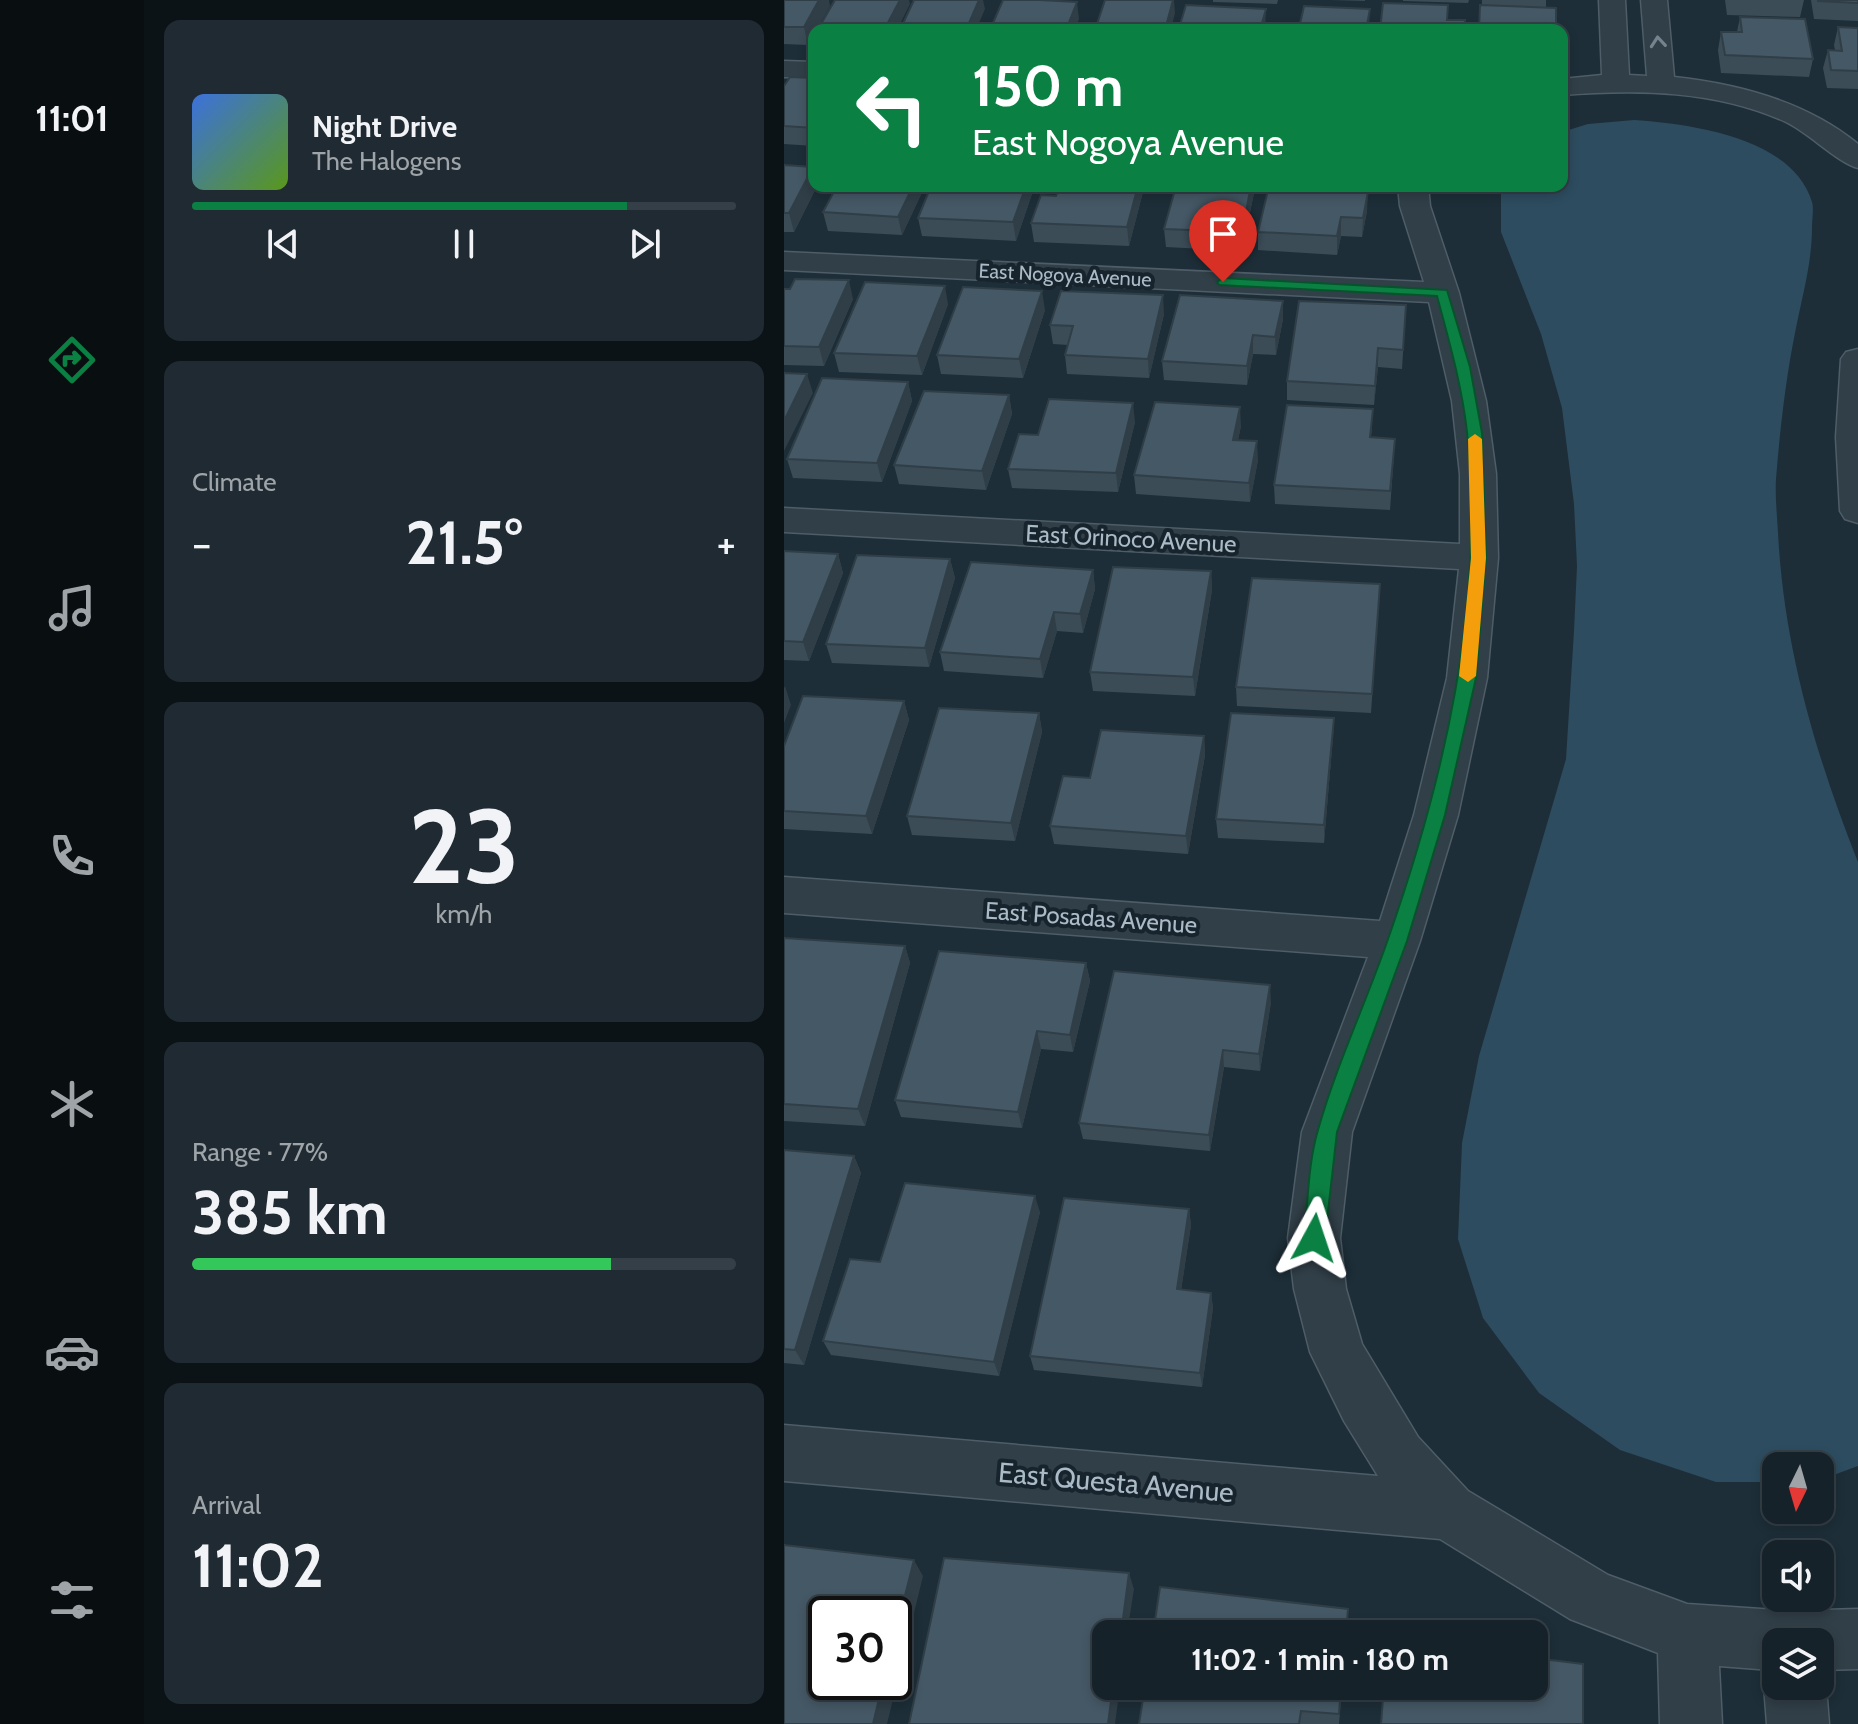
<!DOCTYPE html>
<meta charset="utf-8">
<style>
:root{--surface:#16222a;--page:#1f2a32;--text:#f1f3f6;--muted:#9ea4a8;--line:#353f47;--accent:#0b8043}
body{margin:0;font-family:Cabin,sans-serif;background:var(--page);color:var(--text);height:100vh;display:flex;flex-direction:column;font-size:30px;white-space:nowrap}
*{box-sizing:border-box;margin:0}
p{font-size:26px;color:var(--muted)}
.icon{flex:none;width:44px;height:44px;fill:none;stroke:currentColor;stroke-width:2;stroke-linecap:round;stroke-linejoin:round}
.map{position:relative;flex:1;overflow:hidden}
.sheet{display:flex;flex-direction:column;gap:20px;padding:20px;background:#0c1317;width:640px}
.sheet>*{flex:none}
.top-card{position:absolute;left:24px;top:24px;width:760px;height:168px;border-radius:16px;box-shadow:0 4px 12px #0003,0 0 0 2px var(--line);background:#0b8043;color:#fff;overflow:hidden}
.needle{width:52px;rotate:185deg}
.tools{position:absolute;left:978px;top:1452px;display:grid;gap:16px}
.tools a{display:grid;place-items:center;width:72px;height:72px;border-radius:16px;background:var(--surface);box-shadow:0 4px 12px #0003,0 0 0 2px var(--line);font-size:40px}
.speed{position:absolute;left:24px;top:1596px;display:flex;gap:16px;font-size:40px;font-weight:700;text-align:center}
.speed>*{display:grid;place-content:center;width:104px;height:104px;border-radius:50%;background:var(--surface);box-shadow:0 4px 12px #0003,0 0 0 2px var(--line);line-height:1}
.speed .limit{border:4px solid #111;border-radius:12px;background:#fff;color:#111}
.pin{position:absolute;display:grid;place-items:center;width:68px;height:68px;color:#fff;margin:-82px -34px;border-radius:50% 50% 50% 0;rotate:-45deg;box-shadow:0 0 8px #0007}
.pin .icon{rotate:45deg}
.me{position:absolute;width:88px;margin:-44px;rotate:5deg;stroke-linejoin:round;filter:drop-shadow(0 0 6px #0008)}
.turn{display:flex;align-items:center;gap:28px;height:168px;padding:0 32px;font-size:36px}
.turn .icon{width:104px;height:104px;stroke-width:2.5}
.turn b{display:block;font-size:56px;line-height:68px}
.big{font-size:60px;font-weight:800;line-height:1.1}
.sheet .card{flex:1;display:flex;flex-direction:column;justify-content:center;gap:12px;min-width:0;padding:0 28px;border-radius:16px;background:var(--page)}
.sheet .dial{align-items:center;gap:0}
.dial b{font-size:104px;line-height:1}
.song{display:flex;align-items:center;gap:24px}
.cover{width:96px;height:96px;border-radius:12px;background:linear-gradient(135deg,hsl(220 70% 55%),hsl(90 70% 35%))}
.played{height:8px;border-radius:4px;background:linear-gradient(90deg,var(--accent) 80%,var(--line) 80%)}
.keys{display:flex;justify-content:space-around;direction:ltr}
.heat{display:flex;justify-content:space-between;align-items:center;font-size:44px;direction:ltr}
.charge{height:12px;border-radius:6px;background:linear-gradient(90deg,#34c759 77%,var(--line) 0)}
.trip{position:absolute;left:308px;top:1620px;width:456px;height:80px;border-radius:16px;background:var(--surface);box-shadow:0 4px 12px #0003,0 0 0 2px var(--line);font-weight:800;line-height:80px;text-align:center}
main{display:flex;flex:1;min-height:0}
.tab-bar{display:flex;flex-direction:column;width:144px;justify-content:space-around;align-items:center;background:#090e11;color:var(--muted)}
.tab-bar .icon{width:56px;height:56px}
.tab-bar .on{color:var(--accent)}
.tab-bar b{font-size:36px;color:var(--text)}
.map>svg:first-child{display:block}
.water{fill:#2d4c5f}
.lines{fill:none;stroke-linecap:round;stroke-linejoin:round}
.minor-casing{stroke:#4e5d67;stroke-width:3}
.minor{fill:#313f48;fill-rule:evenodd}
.wall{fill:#3b4c57}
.shaded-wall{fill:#303e47}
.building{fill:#455865;stroke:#303e47;stroke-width:2}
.oneway{stroke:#74838d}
.route{fill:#0b8043;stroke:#07532c;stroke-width:2}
.slow{fill:#f59e0b}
.labels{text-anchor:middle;stroke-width:8;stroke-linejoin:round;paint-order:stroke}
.far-street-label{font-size:20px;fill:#aabac6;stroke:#17242d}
.street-label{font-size:24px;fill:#aabac6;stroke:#17242d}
.near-street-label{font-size:28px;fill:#aabac6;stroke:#17242d}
</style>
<main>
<nav class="tab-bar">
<b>11:01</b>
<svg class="icon on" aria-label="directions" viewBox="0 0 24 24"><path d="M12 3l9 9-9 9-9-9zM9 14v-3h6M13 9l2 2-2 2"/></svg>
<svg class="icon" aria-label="music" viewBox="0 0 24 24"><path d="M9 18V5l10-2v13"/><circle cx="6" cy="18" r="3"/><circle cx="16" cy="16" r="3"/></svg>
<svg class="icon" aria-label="phone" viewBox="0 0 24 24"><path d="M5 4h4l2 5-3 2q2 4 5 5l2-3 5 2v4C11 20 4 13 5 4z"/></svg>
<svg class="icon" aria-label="climate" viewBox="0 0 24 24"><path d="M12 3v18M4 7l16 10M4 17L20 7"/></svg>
<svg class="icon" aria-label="car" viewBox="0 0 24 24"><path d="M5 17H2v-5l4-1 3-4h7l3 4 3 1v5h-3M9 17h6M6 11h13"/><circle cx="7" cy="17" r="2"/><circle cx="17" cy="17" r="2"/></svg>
<svg class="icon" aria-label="filters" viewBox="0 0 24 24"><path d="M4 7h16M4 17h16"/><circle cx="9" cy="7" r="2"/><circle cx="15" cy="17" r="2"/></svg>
</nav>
<section class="sheet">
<div class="card">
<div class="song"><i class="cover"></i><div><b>Night Drive</b><p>The Halogens</p></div></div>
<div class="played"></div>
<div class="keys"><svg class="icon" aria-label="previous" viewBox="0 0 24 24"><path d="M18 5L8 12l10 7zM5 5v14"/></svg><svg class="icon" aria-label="pause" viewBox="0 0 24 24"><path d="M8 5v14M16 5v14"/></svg><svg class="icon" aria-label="next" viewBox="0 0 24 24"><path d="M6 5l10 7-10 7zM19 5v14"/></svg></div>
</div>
<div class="card"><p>Climate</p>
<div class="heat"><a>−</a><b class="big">21.5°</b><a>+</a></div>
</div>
<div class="card dial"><b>23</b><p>km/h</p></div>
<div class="card"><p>Range · 77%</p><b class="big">385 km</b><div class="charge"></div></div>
<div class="card"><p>Arrival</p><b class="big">11:02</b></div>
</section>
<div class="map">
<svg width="1074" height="1724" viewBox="0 0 1074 1724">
<rect width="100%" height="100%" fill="#1d2e38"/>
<!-- water -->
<path class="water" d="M 850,120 C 906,124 1009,137 1028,202 C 1030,209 1028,219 1028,227 C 1028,262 1019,293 1012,328 C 1002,376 996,429 992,479 C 991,496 993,515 994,533 C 1000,648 1032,756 1074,862 L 1074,1466 L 1036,1480 L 1036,1466 L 992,1466 L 992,1482 L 932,1482 L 836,1450 L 755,1393 L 699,1318 L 674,1239 L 678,1143 L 695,1056 L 782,759 L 790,631 L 793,566 L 790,504 L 778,408 L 757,334 L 717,232 L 717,186 L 778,186 L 778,132 L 804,124 Z"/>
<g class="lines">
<defs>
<path id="minor" d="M 815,0 L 841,0 L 845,75 L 863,76 L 857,0 L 883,0 L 890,77 C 955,84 1023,102 1074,144 L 1074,168 C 1054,163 1025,133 1002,122 C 932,90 853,89 778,95 L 778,79 L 818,75 Z
M 0,61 L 30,62 L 30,78 L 0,77 Z
M 614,186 L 644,186 L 646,206 L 675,293 L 702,401 L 712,474 L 714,558 L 703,678 L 674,815 L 636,941 L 568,1132 L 556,1238 L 562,1289 L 578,1344 L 634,1437 L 684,1491 L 824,1575 L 903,1604 L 1007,1611 L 1074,1609 L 1074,1669 L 1036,1670 L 1036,1642 L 992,1642 L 992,1686 L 1036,1686 L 1036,1672 L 1042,1686 L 1045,1724 L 983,1724 L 980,1686 L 987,1670 L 935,1666 L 938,1724 L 876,1724 L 874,1653 L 786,1619 L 656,1539 L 0,1481 L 0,1425 L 594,1476 L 560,1421 L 526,1352 L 510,1289 L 504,1238 L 518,1132 L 584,957 L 0,913 L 0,877 L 596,921 L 630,815 L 663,678 L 675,569 L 0,532 L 0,508 L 676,544 L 676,474 L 668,401 L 645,302 L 0,270 L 0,252 L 640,282 L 616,206 Z
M 1074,349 L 1074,523 L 1061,519 L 1056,511 L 1052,437 L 1057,359 L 1062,352 Z"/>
</defs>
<!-- minor casing -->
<use href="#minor" class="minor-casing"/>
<!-- minor -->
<use href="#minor" class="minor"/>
</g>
<!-- wall -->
<path class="wall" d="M 0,0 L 46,6 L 30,30 L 30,35 L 24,45 L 0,44 Z
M 429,0 L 494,0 L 493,4 L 429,2 Z
M 547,0 L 581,0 L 581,1 Z
M 619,0 L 685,0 L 684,3 L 619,1 Z
M 698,0 L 762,0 L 762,8 L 698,5 Z
M 941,0 L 1020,0 L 1016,17 L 943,15 Z
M 1027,0 L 1074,0 L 1074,21 L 1030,19 Z
M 956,17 L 1029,59 L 1025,77 L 937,73 L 934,50 L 937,32 L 953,32 Z
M 1054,27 L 1074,28 L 1074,89 L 1043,88 L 1039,68 L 1044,50 L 1051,50 L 1050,45 Z
M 30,78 L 30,146 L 0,144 L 0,86 Z
M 0,165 L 30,186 L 33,186 L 10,232 L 0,232 Z
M 53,186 L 141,186 L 118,235 L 44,231 L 39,212 Z
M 276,186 L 359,186 L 359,192 L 345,246 L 250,242 L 247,223 L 272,196 Z
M 250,188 L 232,241 L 138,236 L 134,218 Z
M 563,191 L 583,211 L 578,237 L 557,236 L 553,255 L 474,250 L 474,232 Z
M 470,193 L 458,251 L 382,247 L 380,229 Z
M 0,289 L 69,299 L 40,366 L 0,365 Z
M 499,301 L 499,319 L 492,355 L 469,354 L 463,385 L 380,380 L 378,361 Z
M 164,304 L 138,375 L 55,372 L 50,353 Z
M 622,305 L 618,369 L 594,367 L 590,405 L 503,400 L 503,381 Z
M 261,310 L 239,378 L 157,374 L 153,355 Z
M 380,314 L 365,378 L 283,374 L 281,355 L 284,345 L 269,344 L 266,325 Z
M 124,382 L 128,401 L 98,482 L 9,478 L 3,459 Z
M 225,395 L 228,414 L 202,490 L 115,484 L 110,465 Z
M 351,422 L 334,492 L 228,488 L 224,469 L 254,435 Z
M 457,426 L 454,440 L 474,460 L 466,502 L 352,494 L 350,475 Z
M 588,428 L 587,437 L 611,439 L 606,510 L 491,504 L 490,485 Z
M 0,551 L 54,554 L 59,573 L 25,661 L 0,660 Z
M 166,559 L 171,578 L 145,667 L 48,663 L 42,644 Z
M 309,570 L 311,589 L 299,633 L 273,631 L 259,678 L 160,671 L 156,652 Z
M 427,571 L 428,590 L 411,696 L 309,691 L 306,672 Z
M 596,584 L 587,713 L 453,706 L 452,687 Z
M 120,701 L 125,720 L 88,834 L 0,829 L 0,746 Z
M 255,713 L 258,732 L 231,841 L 128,835 L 123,816 Z
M 550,718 L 549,736 L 540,843 L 434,838 L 432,819 Z
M 420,736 L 421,755 L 404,854 L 270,844 L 266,826 L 306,778 Z
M 0,938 L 121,946 L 126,963 L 81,1126 L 0,1121 Z
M 302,963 L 306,981 L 289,1052 L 257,1049 L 238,1128 L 117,1117 L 111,1100 Z
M 487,1002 L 476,1071 L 440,1067 L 426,1151 L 299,1139 L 295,1123 Z
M 0,1150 L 70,1156 L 77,1173 L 20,1365 L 0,1363 Z
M 405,1209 L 407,1225 L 397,1290 L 427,1293 L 429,1308 L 418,1387 L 250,1370 L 246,1356 Z
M 256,1212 L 215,1376 L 47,1355 L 39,1341 Z
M 361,1686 L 558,1686 L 555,1724 L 355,1724 Z"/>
<!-- shaded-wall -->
<path class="shaded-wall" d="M 35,0 L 45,0 L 46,6 L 33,30 L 30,30 L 30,35 L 24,45 L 20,27 Z
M 116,0 L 125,0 L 126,4 L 113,30 L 100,30 Z
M 195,0 L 199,0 L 201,9 L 192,30 L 182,30 Z
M 389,0 L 390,0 L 391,13 L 387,30 L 381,30 Z
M 293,2 L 295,19 L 291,30 L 282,30 Z
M 482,9 L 481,30 L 476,30 Z
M 586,9 L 585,30 L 582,30 Z
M 29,167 L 30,186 L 33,186 L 10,232 L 5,213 Z
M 129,186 L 141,186 L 118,235 L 114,217 Z
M 242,186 L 250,186 L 250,188 L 232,241 L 229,222 Z
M 354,186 L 359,186 L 359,192 L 345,246 L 343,227 Z
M 467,186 L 470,186 L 470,193 L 458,251 L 458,232 Z
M 584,192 L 583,211 L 578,237 L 579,218 Z
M 557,217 L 557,236 L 553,255 L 553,236 Z
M 65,280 L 69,299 L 40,366 L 35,347 Z
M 161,286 L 164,304 L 138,375 L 133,356 Z
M 258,291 L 261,310 L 239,378 L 235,359 Z
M 379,295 L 380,314 L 365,378 L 364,359 Z
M 499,301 L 499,319 L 492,355 L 491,337 Z
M 469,335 L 469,354 L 463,385 L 463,366 Z
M 594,348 L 594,367 L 590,405 L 591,386 Z
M 23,374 L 29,393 L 0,451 L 0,421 Z
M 124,382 L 128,401 L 98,482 L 93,463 Z
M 225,395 L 228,414 L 202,490 L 198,471 Z
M 349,403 L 351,422 L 334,492 L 332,473 Z
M 456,407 L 457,426 L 450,459 L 449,440 Z
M 473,441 L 474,460 L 466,502 L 465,483 Z
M 54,554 L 59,573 L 25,661 L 19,642 Z
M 166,559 L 171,578 L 145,667 L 141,648 Z
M 309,570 L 311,589 L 299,633 L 296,614 Z
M 427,571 L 428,590 L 411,696 L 409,677 Z
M 270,612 L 273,631 L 259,678 L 256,659 Z
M 1,686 L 7,705 L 0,723 L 0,688 Z
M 120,701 L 125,720 L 88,834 L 82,816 Z
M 255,713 L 258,732 L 231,841 L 227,823 Z
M 550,718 L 549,736 L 540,843 L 540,825 Z
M 420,736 L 421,755 L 404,854 L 402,836 Z
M 121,946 L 126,963 L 81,1126 L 74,1109 Z
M 302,963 L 306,981 L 289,1052 L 286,1035 Z
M 486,985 L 487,1002 L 476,1071 L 475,1054 Z
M 253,1031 L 257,1049 L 238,1128 L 234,1112 Z
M 439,1050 L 440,1067 L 426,1151 L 425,1135 Z
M 70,1156 L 77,1173 L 20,1365 L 11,1350 Z
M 251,1196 L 256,1212 L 215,1376 L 210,1362 Z
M 405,1209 L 407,1225 L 395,1304 L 393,1289 Z
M 427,1293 L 429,1308 L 418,1387 L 416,1373 Z
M 130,1560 L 139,1576 L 103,1724 L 89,1724 L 99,1682 L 110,1682 L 110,1639 Z
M 345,1573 L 350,1589 L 343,1634 L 337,1634 Z
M 329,1686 L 336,1686 L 331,1724 L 324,1724 Z"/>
<!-- building -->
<path class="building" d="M 0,0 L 35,0 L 20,27 L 0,27 Z
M 51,0 L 116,0 L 100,30 L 34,29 Z
M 130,0 L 195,0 L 182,30 L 116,30 Z
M 219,0 L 256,0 L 293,2 L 282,30 L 206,30 Z
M 321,0 L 389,0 L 381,30 L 311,30 Z
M 1034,0 L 1074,0 L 1074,3 L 1034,1 Z
M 599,3 L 664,5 L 663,20 L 681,20 L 680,30 L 596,30 Z
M 402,5 L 482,9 L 476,30 L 395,28 Z
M 696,5 L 772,8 L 772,30 L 695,30 Z
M 520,6 L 586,9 L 582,30 L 498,30 L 499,24 L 516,24 Z
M 956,17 L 1021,19 L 1029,59 L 941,55 L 937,32 L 958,32 Z
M 1054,27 L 1074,28 L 1074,71 L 1047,70 L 1044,50 L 1058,51 Z
M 6,77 L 30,78 L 30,128 L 0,126 L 0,86 Z
M 0,165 L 29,167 L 5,213 L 0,213 Z
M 53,186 L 129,186 L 114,217 L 39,212 Z
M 147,186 L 242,186 L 229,222 L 134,218 Z
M 276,186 L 354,186 L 343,227 L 247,223 L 257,195 L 272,196 Z
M 392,186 L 467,186 L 458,232 L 380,229 Z
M 485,186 L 561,186 L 560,191 L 584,192 L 579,218 L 557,217 L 553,236 L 474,232 Z
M 11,279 L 65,280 L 35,347 L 0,346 L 0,289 L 6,289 Z
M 81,282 L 161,286 L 133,356 L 50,353 Z
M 179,287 L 258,291 L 235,359 L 153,355 Z
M 277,291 L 379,295 L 364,359 L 281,355 L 289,326 L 266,325 Z
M 396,295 L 499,301 L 491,337 L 469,335 L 463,366 L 378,361 Z
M 515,301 L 622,305 L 619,350 L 594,348 L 591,386 L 503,381 Z
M 0,373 L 23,374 L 0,421 Z
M 38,378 L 124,382 L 93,463 L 3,459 Z
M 140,391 L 225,395 L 198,471 L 110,465 Z
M 265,399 L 349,403 L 332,473 L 224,469 L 235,434 L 254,435 Z
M 371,402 L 456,407 L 449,440 L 473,441 L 465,483 L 350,475 Z
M 503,405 L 589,409 L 586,437 L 611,439 L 606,491 L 490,485 Z
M 0,551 L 54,554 L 19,642 L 0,641 Z
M 73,555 L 166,559 L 141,648 L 42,644 Z
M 187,562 L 309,570 L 296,614 L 270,612 L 256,659 L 156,652 Z
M 329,567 L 427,571 L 409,677 L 306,672 Z
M 468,578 L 596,584 L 588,694 L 452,687 Z
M 19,696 L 120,701 L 82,816 L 0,811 L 0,746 Z
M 155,708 L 255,713 L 227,823 L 123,816 Z
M 447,713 L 550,718 L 540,825 L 432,819 Z
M 317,730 L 420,736 L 402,836 L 266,826 L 279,776 L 306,778 Z
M 0,938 L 121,946 L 74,1109 L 0,1104 Z
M 155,951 L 302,963 L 286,1035 L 253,1031 L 234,1112 L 111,1100 Z
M 330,971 L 486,985 L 475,1054 L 439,1050 L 425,1135 L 295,1123 Z
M 0,1150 L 70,1156 L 11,1350 L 0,1349 Z
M 121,1183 L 251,1196 L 210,1362 L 39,1341 L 66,1259 L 96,1262 Z
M 280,1198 L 405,1209 L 393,1289 L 427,1293 L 416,1373 L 246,1356 Z
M 0,1545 L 130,1560 L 110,1639 L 110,1614 L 42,1614 L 42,1682 L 99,1682 L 89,1724 L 0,1724 Z
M 160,1558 L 345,1573 L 337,1634 L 322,1634 L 322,1686 L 329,1686 L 324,1724 L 125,1724 Z
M 376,1587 L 564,1609 L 562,1634 L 369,1634 Z
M 750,1658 L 799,1664 L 799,1724 L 597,1724 L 600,1686 L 750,1686 Z
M 361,1686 L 557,1686 L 555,1714 L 517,1711 L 515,1724 L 355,1724 Z"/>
<!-- one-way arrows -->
<defs><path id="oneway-chevron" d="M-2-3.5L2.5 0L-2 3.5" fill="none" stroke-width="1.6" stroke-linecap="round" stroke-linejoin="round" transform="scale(2)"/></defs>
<use class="oneway" href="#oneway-chevron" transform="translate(874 42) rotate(-95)"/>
<!-- route -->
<path class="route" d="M 439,278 L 663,290 L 686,367 L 698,433 L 702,558 L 692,678 L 661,815 L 623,941 L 553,1132 L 541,1238 L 538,1245 L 530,1248 L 523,1245 L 520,1238 C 524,1203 524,1163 534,1130 C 552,1066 581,1005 603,942 C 660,780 701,606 683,432 C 678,386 665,341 653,296 L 435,285 L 433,282 Z"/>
<!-- slow -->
<path class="slow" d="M 691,434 L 698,439 L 702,558 L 692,676 L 684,682 L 675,676 L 687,558 L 684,439 Z"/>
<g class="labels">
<!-- far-street labels -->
<g class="far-street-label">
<text transform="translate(281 275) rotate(3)" y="7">East Nogoya Avenue</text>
</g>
<!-- street labels -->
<g class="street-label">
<text transform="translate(347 539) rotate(3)" y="8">East Orinoco Avenue</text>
<text transform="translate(307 918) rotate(4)" y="8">East Posadas Avenue</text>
</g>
<!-- near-street labels -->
<g class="near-street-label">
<text transform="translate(332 1482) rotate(5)" y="10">East Questa Avenue</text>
</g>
</g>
</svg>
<div class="tools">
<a><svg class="needle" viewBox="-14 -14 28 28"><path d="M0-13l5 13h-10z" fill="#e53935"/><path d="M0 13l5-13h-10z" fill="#9ea4a8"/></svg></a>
<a><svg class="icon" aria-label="sound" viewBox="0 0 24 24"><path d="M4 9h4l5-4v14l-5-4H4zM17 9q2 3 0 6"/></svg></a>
<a><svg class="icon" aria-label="layers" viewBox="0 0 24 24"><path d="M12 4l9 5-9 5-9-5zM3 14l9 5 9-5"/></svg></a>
</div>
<div class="speed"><div class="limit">30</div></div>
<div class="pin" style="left:439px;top:282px;background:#d93025"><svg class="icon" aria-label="arrive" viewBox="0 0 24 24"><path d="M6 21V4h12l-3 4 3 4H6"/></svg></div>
<svg class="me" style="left:530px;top:1238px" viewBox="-20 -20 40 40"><path d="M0-17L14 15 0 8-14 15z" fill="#0b8043" stroke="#fff" stroke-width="4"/></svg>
<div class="trip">11:02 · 1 min · 180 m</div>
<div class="top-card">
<div class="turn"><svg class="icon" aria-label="left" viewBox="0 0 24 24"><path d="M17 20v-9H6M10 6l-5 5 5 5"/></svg><div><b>150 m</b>East Nogoya Avenue</div></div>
</div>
</div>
</main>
